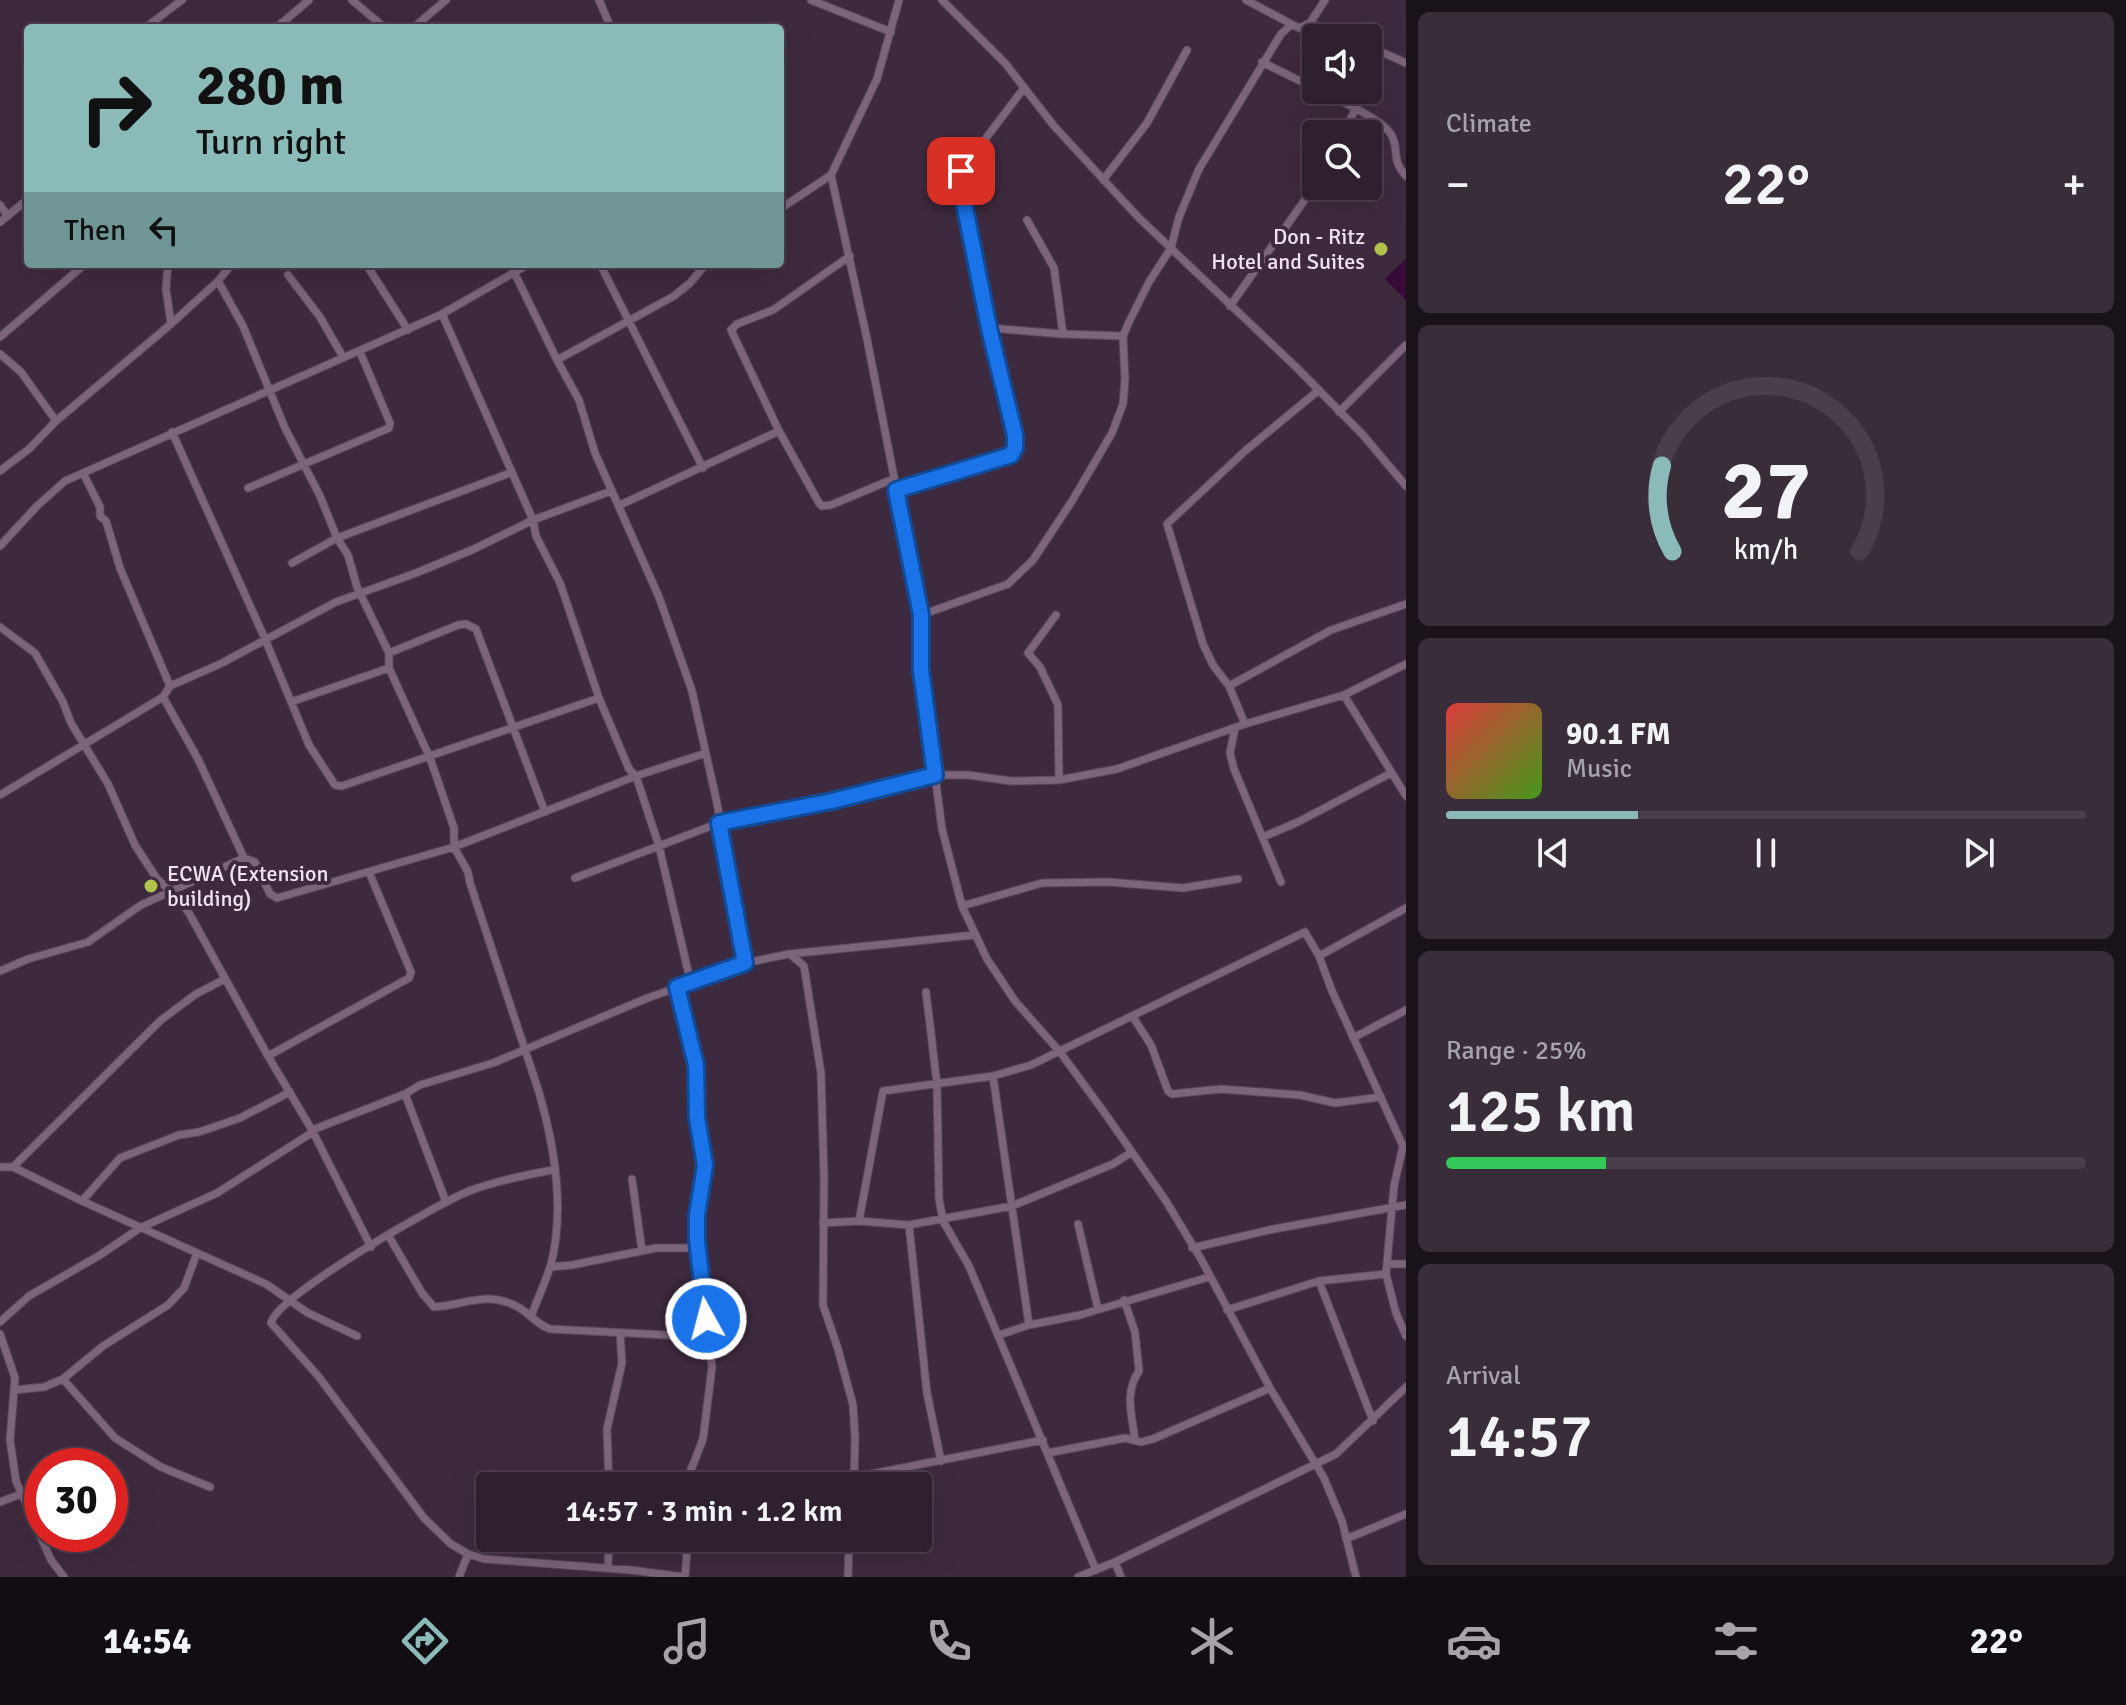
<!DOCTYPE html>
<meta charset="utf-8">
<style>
:root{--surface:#2e202e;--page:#3a2d3a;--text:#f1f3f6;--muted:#a7a3aa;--line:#493e4a;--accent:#8bbbb9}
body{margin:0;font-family:Signika,sans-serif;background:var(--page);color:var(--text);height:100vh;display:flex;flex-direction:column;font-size:30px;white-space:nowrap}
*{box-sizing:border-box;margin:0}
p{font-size:26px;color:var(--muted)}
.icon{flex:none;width:44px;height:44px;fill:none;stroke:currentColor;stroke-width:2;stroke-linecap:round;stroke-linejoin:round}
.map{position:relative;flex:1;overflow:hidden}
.side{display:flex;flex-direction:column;gap:12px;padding:12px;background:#191219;width:720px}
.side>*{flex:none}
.guide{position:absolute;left:24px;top:24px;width:760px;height:244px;border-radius:8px;box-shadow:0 8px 32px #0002,0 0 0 2px var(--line);background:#8bbbb9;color:#111;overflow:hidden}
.fabs{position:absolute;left:1302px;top:24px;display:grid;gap:16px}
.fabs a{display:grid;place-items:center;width:80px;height:80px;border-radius:8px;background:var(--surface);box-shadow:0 8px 32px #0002,0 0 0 2px var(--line);font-size:40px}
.speed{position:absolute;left:24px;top:1448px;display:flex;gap:16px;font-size:40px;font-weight:700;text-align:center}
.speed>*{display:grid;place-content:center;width:104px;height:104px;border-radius:50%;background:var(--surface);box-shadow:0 8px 32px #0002,0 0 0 2px var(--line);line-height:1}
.speed .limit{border:12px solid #d22;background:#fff;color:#111}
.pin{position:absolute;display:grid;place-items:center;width:68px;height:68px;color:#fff;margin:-34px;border-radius:16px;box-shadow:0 4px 12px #0006}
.me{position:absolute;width:88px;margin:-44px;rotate:353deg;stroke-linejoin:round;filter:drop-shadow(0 0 6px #0008)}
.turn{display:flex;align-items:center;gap:28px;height:168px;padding:0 40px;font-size:36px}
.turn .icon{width:104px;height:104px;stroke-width:2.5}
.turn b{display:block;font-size:56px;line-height:68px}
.then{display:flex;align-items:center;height:76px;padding:0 40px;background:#0003;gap:16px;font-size:30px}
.big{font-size:60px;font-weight:600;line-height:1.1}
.side .widget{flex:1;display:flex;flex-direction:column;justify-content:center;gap:12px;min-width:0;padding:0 28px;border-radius:12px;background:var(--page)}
.side .dial{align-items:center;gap:0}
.dial svg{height:208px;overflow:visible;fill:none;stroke:var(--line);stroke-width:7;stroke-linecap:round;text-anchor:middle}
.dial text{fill:var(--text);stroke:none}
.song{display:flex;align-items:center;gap:24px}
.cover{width:96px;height:96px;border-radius:12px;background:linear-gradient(135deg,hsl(0 70% 55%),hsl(100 70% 35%))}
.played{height:8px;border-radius:4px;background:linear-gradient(90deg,var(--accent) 30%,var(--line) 30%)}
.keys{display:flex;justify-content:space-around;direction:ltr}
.heat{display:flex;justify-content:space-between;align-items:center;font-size:44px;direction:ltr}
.charge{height:12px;border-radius:6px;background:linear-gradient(90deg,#34c759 25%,var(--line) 0)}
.trip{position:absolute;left:476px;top:1472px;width:456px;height:80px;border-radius:8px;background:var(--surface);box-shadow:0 8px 32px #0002,0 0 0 2px var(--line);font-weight:600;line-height:80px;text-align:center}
.tabs{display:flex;height:128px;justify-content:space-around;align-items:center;background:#120d12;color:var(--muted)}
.tabs .icon{width:56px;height:56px}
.tabs .selected{color:var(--accent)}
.tabs b{font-size:36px;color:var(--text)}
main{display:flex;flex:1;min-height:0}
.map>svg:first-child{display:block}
.water{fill:#370a38}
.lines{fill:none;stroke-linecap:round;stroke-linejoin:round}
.street-casing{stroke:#5a495a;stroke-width:9}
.street{stroke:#7c647b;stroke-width:7}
.route-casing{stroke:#114b97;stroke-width:20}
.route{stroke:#1a73e8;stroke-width:14}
.poi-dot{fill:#b2c34c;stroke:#3e2a3e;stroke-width:3}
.labels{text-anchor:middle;stroke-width:8;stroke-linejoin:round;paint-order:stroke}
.poi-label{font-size:22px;fill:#f1e4f1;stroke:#3e2a3e;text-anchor:end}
</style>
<main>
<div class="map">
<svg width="1406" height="1577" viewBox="0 0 1406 1577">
<rect width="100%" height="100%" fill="#3e2a3e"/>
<!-- water -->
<path class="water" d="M 1406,259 L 1406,300 L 1385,279 Z"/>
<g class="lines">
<defs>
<path id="street" d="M 352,0 L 385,28
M 599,0 L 611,28
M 811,0 L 891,32
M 899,0 L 877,79 L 831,175 L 867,339 L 921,615 L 921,670 L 935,775 L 942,829 L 962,906 L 987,959 L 1015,1001 L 1060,1052 L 1104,1112 L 1166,1201 L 1201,1259 L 1270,1388 L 1324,1478 L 1342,1521 L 1356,1577
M 942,0 L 1005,63 L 1054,126 L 1138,217 L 1297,368 L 1363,435 L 1406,486
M 1246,0 L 1299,28 L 1310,23 L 1325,0
M 1310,23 L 1348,38
M 145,28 L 182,0
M 276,28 L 309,0
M 413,28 L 446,0
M 1368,46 L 1406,63
M 1262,62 L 1316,89
M 1318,90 C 1335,98 1385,120 1392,136 C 1400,154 1390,157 1406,176
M 1343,134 L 1355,110
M 1103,180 L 1147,123 L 1187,50
M 0,205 L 8,216
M 780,209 L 831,175
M 1027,220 L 1054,268 L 1063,334
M 0,222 L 28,199
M 850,256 L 773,310 L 737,324 L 731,330 L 779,431 L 819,503 L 822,506 L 831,505 L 893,479
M 366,264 L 408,330
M 600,264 L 703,468
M 706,264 L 690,283 L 674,296 L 557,360 L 579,400 L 595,453 L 659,597 L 692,691 L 717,803 L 745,963
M 515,274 L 557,360
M 288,275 L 320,317 L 343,357
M 218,281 L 243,326 L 285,428 L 320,496 L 337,538 L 348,555 L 357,587 L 389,653 L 389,668 L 430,758 L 454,828 L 454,847 L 468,872 L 470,883 L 538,1089 C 554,1143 565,1209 551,1264 C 546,1282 537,1299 531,1317
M 1230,306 L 1316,184
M 442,314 L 533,520 L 536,536 L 560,583 L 599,698 L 629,769 L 636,776 L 659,846 L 691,984
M 171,324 L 218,281 L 232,264
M 989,328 L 1063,334 L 1123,336
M 0,337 L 85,264
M 0,354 L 21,372 L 56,421
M 1339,412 L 1406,345
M 172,432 L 265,639 L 309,745 L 335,785 L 342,786 L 599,698
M 0,471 L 29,449 L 56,421 L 171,324 L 166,289 L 168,264
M 83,473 L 100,507 L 100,516 L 106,521 L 120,568 L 170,686
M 248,488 L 389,428 L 390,423 L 360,352
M 896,490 L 1011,455 L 1015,448 L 1015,435 L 989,328 L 959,178 L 961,171 L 1024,88
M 620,505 L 779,431
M 0,546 L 37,506 L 65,481 L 442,314 L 529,264
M 292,563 L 337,538 L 510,473
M 921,615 L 1008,584 L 1033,560 L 1072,501 L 1112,433 L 1123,404 L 1125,380 L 1123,336 L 1129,322 L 1149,282 L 1171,248 L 1179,217 L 1199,169 L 1281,34 L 1291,25
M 1056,615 L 1028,653 L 1040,667 L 1058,705 L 1059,780
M 0,627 L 35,653 L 63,702 L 71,723 L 108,784 L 135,845 L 157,879 L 180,899 L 190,915 L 268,1056 L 312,1130 L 371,1247
M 389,653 L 458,625 L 466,624 L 476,629 L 545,812
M 1229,686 L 1331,630 L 1406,604
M 1344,695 L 1406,796
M 163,697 L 198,759 L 244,858 L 255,862 L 270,894 L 277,898 L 454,847 L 636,776 L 706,753
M 291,702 L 389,668
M 1245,724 L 1229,686 L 1213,665 L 1203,644 L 1167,524 L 1245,451 L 1319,390
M 1235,728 L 1230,753 L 1234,769 L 1281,882
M 0,795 L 163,697 L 170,686 L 220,664 L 336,602 L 416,573 L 474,549 L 533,520 L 611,491
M 1263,837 L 1298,822 L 1391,773
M 575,878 L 719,823 L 832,801 L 935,775 L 968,775 L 1011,781 L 1059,780 L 1117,769 L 1245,724 L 1344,695 L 1406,664
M 962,906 L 1042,883 L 1108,882 L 1183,888 L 1238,879
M 791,955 L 804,966 L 821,1073 L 824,1178 L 823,1305 L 838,1349 L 853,1405 L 855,1437 L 854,1486
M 1319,956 L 1406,908
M 0,971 L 28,959 L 88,942 L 141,905 L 244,858
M 677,987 L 696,1065 L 697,1118 L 705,1165 L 697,1215 L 697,1240 L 712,1367 L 703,1439 L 689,1475 L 689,1486
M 926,992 L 937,1084 L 939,1199 L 943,1221 L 969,1266 L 1096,1570
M 1133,1017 L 1151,1045 L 1168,1091 L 1172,1094 L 1221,1089 L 1300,1095 L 1335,1103 L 1381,1097
M 1353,1038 L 1406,1010
M 268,1056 L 409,978 L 411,972 L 369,872
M 993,1076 L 1029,1325
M 405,1094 L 446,1202
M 312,1130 L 405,1094 L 420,1085 L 493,1063 L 645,999 L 745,963 L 789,954 L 975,935
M 0,1167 L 13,1167 L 82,1201 L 266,1284 L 308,1313 L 357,1336
M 13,1167 L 161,1020 L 196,994 L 225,979
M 553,1170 C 525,1175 496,1181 469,1191 C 437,1204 276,1296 271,1323 L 319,1377 L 424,1518 L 451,1544 L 468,1554 L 484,1559 L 631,1570 L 684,1577
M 632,1179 L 642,1251
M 82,1201 L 120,1158 L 179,1135 L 199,1132 L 240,1118 L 290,1092
M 859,1221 L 883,1091 L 993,1076 L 1031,1065 L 1305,932 L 1319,956 L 1332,991 L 1403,1146 L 1394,1186 L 1386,1274 L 1396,1313 L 1406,1336
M 823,1223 L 859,1221 L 909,1225 L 1012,1206 L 1113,1164 L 1132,1152
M 1078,1224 L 1098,1309
M 909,1225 L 927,1393 L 941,1461
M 388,1235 L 422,1293 L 434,1307 C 465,1305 487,1290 518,1307 C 530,1314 536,1324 550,1329 L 686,1336 L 708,1333
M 1192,1248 L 1274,1229 L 1406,1205
M 1388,1264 L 1406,1264
M 550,1267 L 572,1265 L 656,1248 L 698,1248
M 1319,1281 L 1373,1421
M 1124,1300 L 1135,1332 L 1139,1371 C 1124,1393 1132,1415 1135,1440
M 1227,1310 L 1319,1281 L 1386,1274
M 0,1322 L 29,1296 L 100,1255 L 140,1228 L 217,1193 L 313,1132
M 0,1334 L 15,1378 L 10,1440 L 16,1481 L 51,1560 L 64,1577
M 999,1335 L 1029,1325 L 1080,1315 L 1209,1277
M 63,1379 L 115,1438 L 161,1467 L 210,1487
M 14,1390 L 44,1387 L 63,1379 L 103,1346 L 168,1305 L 184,1288 L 197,1253
M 1048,1453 L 1125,1438 L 1141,1442 L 1153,1439 L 1270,1388
M 856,1477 L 1043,1440
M 609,1483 L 634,1486
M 609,1486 L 607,1429 L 622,1363 L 620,1333
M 0,1502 L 21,1494
M 1346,1539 L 1406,1514
M 1115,1562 L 1121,1577
M 608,1568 L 609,1538
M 459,1577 L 468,1554
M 685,1577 L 688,1538
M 848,1577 L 849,1538
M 1078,1577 L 1115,1562 L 1336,1454 L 1406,1387"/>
</defs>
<!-- street casing -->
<use href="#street" class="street-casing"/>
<!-- street -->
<use href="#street" class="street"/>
</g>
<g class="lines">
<defs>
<path id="route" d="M 706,1319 L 697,1240 L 697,1215 L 705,1165 L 697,1118 L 696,1065 L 677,987 L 745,963 L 719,823 L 832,801 L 935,775 L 921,670 L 921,615 L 896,490 L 1011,455 L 1015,448 L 1015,435 L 989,328 L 959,178 L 961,171"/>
</defs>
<!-- route casing -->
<use href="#route" class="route-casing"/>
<!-- route -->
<use href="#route" class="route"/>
</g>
<!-- markers -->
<g class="poi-dot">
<circle cx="1381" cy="249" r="8"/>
<circle cx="151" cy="886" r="8"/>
</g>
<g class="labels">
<!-- poi labels -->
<g class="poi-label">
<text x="1365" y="244">Don - Ritz<tspan x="1365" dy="25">Hotel and Suites</tspan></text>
<text x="167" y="881" text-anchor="start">ECWA (Extension<tspan x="167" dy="25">building)</tspan></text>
</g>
</g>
</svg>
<div class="fabs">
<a><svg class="icon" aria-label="sound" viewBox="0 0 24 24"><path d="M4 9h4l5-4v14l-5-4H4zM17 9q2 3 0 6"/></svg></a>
<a><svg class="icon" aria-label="search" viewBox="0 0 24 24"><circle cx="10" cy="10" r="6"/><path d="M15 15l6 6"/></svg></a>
</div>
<div class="speed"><div class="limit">30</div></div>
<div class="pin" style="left:961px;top:171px;background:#d93025"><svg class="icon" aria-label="arrive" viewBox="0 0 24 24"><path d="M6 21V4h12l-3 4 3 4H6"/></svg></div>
<svg class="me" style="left:706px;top:1319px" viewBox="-20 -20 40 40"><circle r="17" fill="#1a73e8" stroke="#fff" stroke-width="3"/><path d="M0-11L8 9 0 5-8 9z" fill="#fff"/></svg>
<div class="trip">14:57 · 3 min · 1.2 km</div>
<div class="guide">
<div class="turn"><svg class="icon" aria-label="right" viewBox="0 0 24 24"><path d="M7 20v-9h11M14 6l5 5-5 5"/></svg><div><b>280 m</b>Turn right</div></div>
<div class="then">Then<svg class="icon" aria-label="left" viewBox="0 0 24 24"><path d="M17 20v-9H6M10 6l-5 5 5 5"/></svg></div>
</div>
</div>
<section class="side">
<div class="widget"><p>Climate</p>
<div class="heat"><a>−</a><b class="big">22°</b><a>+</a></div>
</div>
<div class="widget dial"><svg viewBox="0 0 100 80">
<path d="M14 69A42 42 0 1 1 86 69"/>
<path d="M14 69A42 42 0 0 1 10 36" stroke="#8bbbb9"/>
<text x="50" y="56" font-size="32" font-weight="700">27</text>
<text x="50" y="72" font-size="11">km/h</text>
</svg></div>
<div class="widget">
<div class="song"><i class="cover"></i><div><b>90.1 FM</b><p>Music</p></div></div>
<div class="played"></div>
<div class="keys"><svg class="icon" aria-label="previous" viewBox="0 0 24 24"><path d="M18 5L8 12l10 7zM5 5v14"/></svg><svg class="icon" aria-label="pause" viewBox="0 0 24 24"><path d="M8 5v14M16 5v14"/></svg><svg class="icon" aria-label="next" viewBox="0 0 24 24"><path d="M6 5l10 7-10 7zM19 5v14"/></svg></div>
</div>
<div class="widget"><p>Range · 25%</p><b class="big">125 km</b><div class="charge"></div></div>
<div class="widget"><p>Arrival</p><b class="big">14:57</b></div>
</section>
</main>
<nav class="tabs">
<b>14:54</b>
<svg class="icon selected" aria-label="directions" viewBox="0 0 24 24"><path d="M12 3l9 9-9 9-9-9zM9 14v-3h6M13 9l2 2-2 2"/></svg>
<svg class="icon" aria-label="music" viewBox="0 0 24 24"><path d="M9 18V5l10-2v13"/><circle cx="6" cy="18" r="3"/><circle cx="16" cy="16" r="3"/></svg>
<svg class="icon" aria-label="phone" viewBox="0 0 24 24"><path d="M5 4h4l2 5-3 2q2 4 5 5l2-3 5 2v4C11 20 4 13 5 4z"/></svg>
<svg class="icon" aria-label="climate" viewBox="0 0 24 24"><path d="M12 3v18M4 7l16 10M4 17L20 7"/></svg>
<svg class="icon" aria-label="car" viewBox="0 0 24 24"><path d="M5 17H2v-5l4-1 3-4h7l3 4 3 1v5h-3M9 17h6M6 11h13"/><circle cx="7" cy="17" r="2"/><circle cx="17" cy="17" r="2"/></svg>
<svg class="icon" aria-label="filters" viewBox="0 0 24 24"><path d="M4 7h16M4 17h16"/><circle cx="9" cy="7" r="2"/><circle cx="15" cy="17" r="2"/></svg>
<b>22°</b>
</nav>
